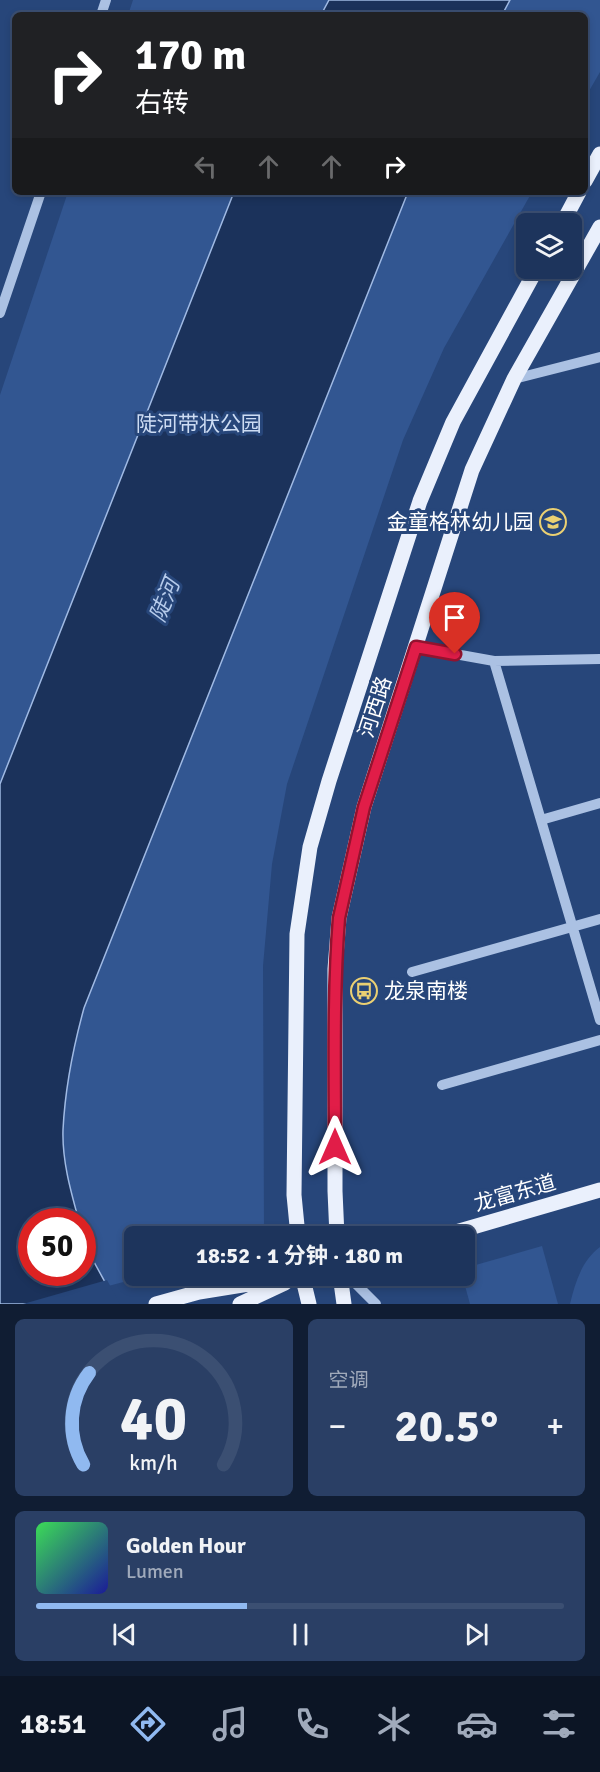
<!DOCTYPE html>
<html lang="zh">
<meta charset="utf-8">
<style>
:root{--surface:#1d345c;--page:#2a3f65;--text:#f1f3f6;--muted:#a0aabb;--line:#3b4f72;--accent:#90b9f0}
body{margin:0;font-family:Signika,"Noto Sans SC",sans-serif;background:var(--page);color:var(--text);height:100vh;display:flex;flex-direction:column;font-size:22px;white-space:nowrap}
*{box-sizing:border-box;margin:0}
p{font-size:20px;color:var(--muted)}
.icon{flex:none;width:33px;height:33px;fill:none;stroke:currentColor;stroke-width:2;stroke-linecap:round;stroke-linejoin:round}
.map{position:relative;height:1304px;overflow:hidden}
.details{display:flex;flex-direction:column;gap:15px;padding:15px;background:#101d33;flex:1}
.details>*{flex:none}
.top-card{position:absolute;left:12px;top:12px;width:576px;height:183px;border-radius:9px;box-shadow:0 3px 9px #0003,0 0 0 2px var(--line);background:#202124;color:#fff;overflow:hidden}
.fabs{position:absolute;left:516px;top:213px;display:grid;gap:12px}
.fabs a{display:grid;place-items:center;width:66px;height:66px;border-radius:9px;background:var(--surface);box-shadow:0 3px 9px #0003,0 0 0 2px var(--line);font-size:30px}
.speed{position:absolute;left:18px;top:1208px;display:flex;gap:12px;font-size:30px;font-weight:700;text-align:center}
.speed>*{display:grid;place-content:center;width:78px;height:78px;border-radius:50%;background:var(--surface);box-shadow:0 3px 9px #0003,0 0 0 2px var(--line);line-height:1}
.speed .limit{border:9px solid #d22;background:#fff;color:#111}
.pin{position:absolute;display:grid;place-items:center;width:51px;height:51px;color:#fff;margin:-62px -26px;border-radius:50% 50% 50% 0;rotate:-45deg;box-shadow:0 0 6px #0007}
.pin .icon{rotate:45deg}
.me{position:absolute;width:66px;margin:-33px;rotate:0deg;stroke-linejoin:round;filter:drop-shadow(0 0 4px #0008)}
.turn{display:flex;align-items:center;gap:21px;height:126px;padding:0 24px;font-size:27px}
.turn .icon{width:78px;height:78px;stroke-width:2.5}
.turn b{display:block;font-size:42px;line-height:51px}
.lanes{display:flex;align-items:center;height:57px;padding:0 24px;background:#0003;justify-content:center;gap:30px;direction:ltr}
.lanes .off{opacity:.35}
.big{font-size:45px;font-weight:700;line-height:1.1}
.details .tile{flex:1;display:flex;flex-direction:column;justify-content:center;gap:9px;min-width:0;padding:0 21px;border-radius:9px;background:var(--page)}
.details .dial{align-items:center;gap:0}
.dial svg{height:156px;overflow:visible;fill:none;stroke:var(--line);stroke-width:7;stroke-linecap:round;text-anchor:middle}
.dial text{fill:var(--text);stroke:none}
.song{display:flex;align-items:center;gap:18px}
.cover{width:72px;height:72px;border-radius:9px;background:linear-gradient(135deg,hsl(130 70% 55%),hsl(240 70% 35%))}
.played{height:6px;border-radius:3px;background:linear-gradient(90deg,var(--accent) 40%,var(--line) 40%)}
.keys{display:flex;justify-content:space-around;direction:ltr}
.heat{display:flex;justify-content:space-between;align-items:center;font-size:33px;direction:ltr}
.details .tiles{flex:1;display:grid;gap:15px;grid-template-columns:1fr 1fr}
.tile:last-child{grid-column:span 2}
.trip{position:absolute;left:124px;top:1226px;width:351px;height:60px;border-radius:9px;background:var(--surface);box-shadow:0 3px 9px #0003,0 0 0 2px var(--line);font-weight:700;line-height:60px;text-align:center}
.dock{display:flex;height:96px;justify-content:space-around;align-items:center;background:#0c1525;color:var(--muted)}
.dock .icon{width:42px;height:42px}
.dock .on{color:var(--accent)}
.dock b{font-size:27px;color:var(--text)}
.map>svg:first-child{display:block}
.green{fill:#325691;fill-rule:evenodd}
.water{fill:#1b325b;stroke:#a0bae4;stroke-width:1.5}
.pier{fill:#27467a}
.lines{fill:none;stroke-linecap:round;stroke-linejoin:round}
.minor{stroke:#abc1e3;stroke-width:10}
.major{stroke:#eaf0fc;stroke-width:15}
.route-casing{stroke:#92132f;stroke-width:15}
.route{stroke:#e11d48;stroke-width:10}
.labels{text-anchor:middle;stroke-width:6;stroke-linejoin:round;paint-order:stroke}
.park-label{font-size:21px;fill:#cddcf3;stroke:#27467a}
.poi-label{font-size:21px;fill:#fff;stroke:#27467a;text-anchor:end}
.street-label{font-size:21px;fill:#fff;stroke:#27467a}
.water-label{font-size:22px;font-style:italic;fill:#b6cbeb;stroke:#27467a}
</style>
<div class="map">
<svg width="600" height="1304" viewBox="0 0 600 1304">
<rect width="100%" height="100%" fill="#27467a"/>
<!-- green -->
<path class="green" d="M 133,0 L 600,0 L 600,72 L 585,98 L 585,15 L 128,15 Z
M 68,192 L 532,192 L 444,348 L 403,440 L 287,784 L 272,864 L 263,966 L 264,1236 L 135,1236 L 135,1275 L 150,1275 L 40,1304 L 0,1304 L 0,395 ZM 32,1221 L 82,1221 L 82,1272 L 32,1272 Z
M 542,1246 L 558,1304 L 470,1304 L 462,1275 L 465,1275 L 465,1268 Z
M 600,1247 L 600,1304 L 570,1304 C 575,1283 582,1260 600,1247 Z"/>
<!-- water -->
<path class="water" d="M 329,0 L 510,0 L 502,15 L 321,15 Z
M 234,192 L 408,192 L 84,1008 C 73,1048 65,1089 63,1130 C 62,1161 71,1192 79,1221 L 32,1221 L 32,1272 L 82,1272 L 83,1234 L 88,1251 L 117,1304 L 0,1304 L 0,784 Z"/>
<!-- pier -->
<path class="pier" d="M 107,1280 L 120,1304 L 23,1304 Z"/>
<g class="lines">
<!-- minor -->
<path class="minor" d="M 101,15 L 106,0
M 0,313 L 41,192
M 514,379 L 600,357
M 416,647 L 494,661 L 600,659
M 494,661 L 600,1020
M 541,820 L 600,803
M 412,972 L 600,919
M 442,1085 L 600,1040
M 347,1275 L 376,1304"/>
<!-- major -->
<path class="major" d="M 585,181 L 600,154
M 562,224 L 579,192
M 298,1236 L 294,1195 L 297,934 L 310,847 L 329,781 L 420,501 L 453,422 L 537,268
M 337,1236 L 335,1191 L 335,969 L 339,918 L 364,807 L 472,470 L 514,379 L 600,227
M 442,1236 L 600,1190
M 302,1275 L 309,1304
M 340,1275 L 344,1304
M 156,1304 L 199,1292 L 305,1275
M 240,1304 L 285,1283"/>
</g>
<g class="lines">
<defs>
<path id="route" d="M 335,1147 C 335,1071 333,994 339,918 L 364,807 L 416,647 L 455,654"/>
</defs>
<!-- route casing -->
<use href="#route" class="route-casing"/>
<!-- route -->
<use href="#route" class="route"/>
</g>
<!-- icons -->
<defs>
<symbol id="school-ring" viewBox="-11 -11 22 22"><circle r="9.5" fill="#27467a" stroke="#ebd072" stroke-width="1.5"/><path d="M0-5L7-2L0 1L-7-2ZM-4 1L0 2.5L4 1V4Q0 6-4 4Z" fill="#ebd072"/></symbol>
<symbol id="bus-ring" viewBox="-11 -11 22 22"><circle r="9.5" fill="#27467a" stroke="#ebd072" stroke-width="1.5"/><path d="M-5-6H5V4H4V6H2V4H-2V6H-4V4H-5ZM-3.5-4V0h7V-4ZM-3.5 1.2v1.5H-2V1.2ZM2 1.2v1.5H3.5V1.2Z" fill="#ebd072"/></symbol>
</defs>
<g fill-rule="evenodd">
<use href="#school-ring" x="538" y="507" width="30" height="30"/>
<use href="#bus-ring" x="349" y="976" width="30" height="30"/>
</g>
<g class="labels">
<!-- park labels -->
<g class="park-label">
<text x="199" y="431">陡河带状公园</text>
</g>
<!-- poi labels -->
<g class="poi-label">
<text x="534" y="529">金童格林幼儿园</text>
<text x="384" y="998" text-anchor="start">龙泉南楼</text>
</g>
<!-- street labels -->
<g class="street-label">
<text transform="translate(375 707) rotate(-72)" y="7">河西路</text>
<text transform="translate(515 1193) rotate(-16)" y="7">龙富东道</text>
</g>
<!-- water labels -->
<g class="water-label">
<text transform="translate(164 600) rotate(-68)" y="8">陡河</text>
</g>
</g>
</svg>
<div class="fabs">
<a><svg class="icon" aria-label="layers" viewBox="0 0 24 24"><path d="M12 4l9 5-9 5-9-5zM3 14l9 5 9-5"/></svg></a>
</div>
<div class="speed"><div class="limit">50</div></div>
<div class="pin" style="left:455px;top:654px;background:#d93025"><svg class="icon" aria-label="arrive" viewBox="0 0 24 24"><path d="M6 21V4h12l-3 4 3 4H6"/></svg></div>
<svg class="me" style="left:335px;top:1147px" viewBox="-20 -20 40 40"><path d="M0-17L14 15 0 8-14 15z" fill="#e11d48" stroke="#fff" stroke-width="4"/></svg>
<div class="trip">18:52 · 1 分钟 · 180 m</div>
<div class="top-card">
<div class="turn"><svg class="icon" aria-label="right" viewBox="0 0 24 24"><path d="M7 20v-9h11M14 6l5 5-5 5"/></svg><div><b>170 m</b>右转</div></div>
<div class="lanes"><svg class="icon off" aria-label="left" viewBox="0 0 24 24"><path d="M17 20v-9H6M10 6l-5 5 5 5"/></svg><svg class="icon off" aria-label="ahead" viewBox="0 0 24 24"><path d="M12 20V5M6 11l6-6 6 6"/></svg><svg class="icon off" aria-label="ahead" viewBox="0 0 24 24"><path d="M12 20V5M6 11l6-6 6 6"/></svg><svg class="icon" aria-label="right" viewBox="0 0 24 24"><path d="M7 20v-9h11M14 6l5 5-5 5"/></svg></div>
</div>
</div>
<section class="details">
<div class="tiles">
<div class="tile dial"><svg viewBox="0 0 100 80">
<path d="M14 69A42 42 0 1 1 86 69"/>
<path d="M14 69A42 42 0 0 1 17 22" stroke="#90b9f0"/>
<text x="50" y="56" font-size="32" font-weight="700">40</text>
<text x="50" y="72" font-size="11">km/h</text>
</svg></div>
<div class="tile"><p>空调</p>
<div class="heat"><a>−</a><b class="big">20.5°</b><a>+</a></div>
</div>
<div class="tile">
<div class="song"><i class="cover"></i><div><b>Golden Hour</b><p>Lumen</p></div></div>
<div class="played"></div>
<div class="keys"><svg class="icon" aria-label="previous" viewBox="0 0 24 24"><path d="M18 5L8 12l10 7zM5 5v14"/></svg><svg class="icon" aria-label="pause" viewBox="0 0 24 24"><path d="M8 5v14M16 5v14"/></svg><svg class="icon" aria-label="next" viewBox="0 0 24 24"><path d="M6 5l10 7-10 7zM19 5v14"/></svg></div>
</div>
</div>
</section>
<nav class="dock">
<b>18:51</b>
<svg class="icon on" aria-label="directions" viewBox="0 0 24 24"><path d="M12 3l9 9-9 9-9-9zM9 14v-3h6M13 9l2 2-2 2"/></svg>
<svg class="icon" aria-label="music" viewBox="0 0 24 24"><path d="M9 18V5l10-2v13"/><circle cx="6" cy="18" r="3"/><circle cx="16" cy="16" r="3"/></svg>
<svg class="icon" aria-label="phone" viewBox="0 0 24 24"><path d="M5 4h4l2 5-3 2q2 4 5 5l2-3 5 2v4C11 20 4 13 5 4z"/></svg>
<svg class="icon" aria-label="climate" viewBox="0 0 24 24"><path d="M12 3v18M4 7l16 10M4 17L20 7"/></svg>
<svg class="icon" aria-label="car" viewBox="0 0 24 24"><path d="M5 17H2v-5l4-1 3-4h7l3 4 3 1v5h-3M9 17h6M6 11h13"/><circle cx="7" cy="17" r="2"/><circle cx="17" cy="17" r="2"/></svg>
<svg class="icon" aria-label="filters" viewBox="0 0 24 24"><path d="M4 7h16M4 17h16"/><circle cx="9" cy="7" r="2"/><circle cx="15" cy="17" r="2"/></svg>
</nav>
